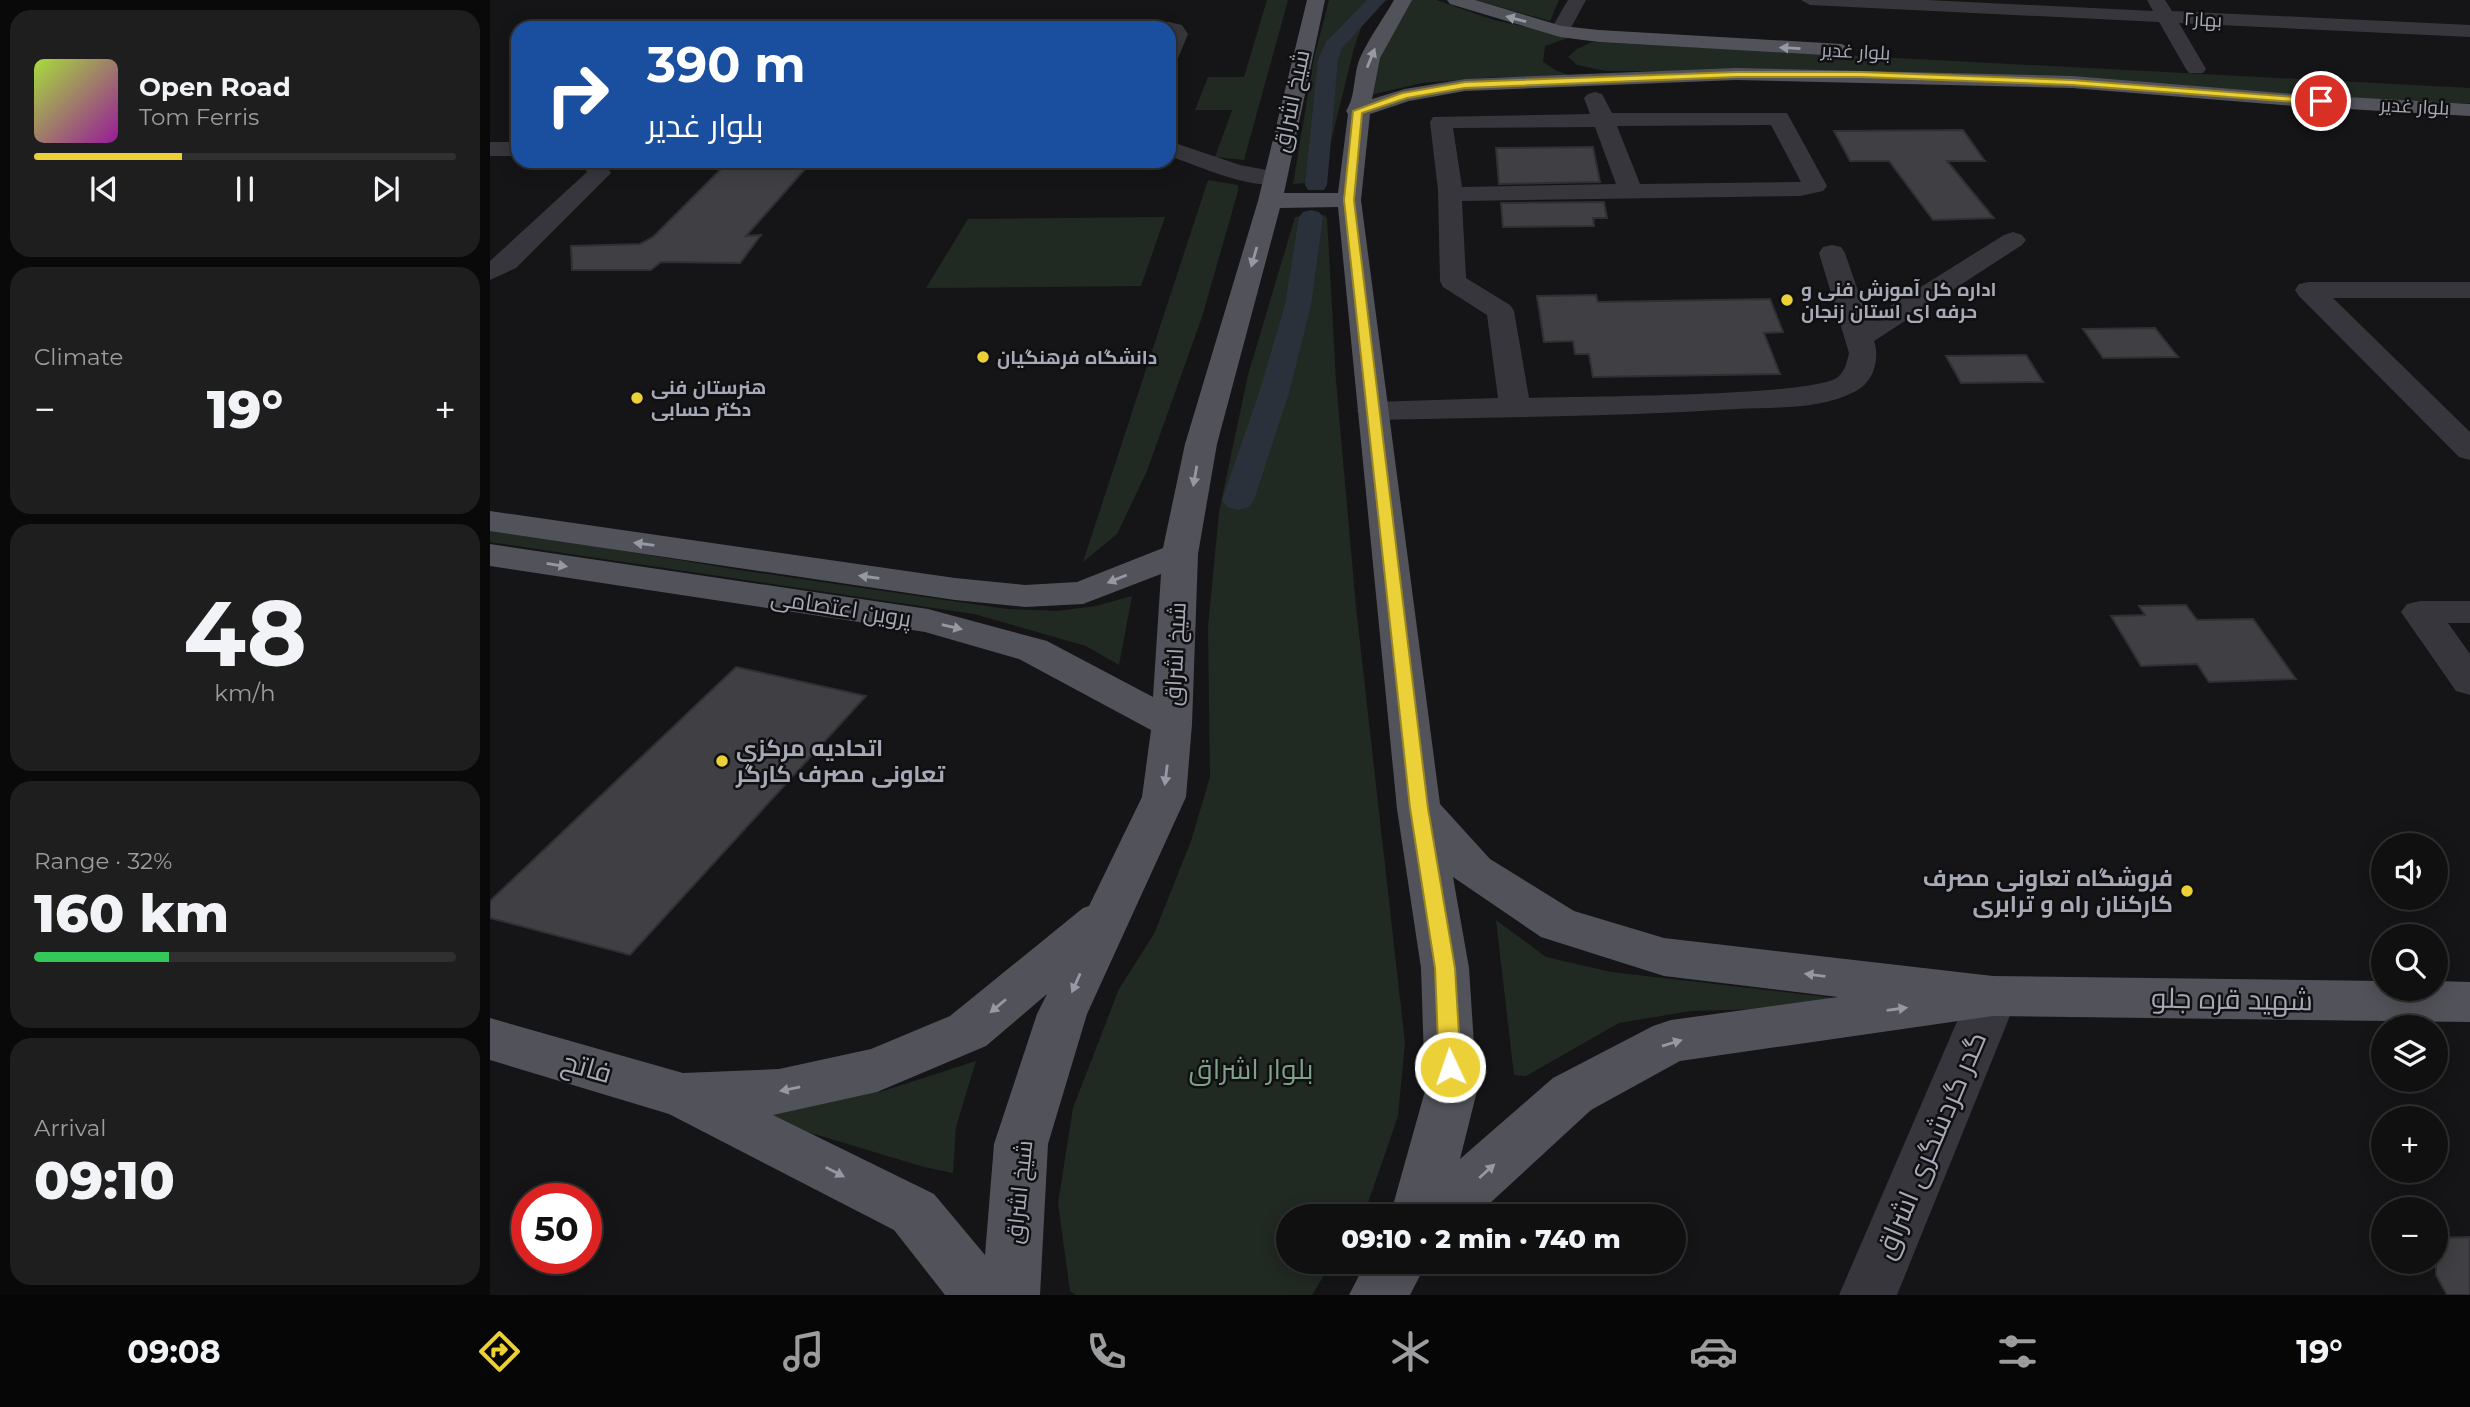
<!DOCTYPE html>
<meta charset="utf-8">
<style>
:root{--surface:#101011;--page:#1e1e1f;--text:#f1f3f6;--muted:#9c9d9f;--line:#303031;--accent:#ecd038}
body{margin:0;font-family:Montserrat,Cairo,sans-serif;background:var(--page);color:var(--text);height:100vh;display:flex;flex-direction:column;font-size:26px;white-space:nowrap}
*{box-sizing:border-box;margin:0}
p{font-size:23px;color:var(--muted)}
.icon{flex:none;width:38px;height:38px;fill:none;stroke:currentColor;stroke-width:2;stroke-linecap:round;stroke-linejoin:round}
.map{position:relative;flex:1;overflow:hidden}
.drawer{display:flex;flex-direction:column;gap:10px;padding:10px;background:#090909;width:490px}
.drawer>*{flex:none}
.guide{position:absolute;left:21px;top:21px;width:665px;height:147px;border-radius:21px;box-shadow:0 4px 18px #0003,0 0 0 2px var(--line);background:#1a4fa0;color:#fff;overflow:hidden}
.buttons{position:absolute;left:1881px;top:833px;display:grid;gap:14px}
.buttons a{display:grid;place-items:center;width:77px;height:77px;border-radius:50%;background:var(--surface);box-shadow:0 4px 18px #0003,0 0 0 2px var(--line);font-size:35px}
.speed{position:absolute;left:21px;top:1183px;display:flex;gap:14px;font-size:35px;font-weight:700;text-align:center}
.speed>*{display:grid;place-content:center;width:91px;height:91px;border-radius:50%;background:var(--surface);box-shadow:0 4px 18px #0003,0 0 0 2px var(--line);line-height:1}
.speed .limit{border:10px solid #d22;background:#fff;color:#111}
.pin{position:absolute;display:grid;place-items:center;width:60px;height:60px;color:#fff;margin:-30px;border:4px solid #fff;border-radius:50%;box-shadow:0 2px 7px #0007}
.me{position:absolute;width:77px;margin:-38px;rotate:357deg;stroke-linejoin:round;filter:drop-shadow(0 0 5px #0008)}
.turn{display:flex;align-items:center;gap:24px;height:147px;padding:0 21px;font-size:32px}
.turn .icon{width:91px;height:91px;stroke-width:2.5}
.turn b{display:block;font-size:49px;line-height:60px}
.big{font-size:52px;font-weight:800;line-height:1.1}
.drawer .card{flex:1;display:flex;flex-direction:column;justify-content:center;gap:10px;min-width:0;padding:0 24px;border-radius:21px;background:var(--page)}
.drawer .dial{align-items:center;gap:0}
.dial b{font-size:91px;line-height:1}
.song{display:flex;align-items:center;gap:21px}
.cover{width:84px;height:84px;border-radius:10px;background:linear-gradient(135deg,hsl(80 70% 55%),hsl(300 70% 35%))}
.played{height:7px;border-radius:4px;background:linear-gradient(90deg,var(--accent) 35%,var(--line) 35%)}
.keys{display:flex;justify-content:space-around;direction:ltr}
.heat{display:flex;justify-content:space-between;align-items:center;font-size:38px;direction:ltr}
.charge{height:10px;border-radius:5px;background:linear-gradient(90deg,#34c759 32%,var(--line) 0)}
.trip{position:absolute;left:786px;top:1204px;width:410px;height:70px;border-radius:35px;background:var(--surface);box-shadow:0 4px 18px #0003,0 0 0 2px var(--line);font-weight:800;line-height:70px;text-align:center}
.tab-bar{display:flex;height:112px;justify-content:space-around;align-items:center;background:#060607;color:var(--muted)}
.tab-bar .icon{width:49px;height:49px}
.tab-bar .selected{color:var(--accent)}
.tab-bar b{font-size:32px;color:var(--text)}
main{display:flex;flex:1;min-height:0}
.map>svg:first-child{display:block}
.green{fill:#212923}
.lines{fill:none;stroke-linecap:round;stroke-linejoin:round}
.canal{fill:#2b313a;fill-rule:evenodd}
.building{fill:#3f3f44;stroke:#302f33;stroke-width:2}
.minor{fill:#36363c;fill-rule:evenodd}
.major{fill:#52525a;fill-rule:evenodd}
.oneway{fill:#9698a4}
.route{fill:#ecd038;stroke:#998724;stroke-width:2}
.poi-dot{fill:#ecd038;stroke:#101012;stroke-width:2.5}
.labels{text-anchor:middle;stroke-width:5;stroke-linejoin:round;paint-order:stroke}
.far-street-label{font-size:19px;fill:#a7a9b6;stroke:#101012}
.far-poi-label{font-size:19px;font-weight:bold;fill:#a7a9b6;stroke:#101012;text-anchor:start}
.street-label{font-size:23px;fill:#a7a9b6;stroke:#101012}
.poi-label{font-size:23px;font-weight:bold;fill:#a7a9b6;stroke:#101012;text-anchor:start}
.near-street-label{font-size:28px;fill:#a7a9b6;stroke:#101012}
.near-park-label{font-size:28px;fill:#7fa187;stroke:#101012}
</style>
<main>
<section class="drawer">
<div class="card">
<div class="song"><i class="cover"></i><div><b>Open Road</b><p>Tom Ferris</p></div></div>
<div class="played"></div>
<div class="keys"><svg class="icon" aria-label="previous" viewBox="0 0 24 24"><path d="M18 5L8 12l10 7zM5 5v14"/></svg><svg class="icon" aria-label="pause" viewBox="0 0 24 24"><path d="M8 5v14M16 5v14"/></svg><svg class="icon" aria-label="next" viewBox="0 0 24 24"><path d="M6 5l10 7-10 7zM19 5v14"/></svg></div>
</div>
<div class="card"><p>Climate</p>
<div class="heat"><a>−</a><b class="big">19°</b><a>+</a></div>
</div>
<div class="card dial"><b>48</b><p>km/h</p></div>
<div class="card"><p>Range · 32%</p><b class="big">160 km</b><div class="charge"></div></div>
<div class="card"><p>Arrival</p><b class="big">09:10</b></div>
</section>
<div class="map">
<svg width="1980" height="1295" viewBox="0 0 1980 1295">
<rect width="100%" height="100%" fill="#151517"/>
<!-- green -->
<path class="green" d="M 777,0 L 798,0 L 754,160 L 725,157 L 742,110 L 705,110 L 718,77 L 754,77 Z
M 839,0 L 881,0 L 864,48 L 831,182 L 803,184 L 824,58 Z
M 919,0 L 946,0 L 1004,20 L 1081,37 L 1055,46 L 1053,62 L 1067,71 L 1085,77 L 1005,77 L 932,83 L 876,96 L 889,57 Z
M 985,0 L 1069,0 L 1060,21 Z
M 1102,42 L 1980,88 L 1980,103 L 1951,104 L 1324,72 L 1116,71 L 1087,65 L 1078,57 L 1087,49 Z
M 718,180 L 748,185 L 748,191 L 712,317 L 657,471 L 627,534 L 593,562 Z
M 834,215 L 837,218 L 846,381 L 866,607 L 915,1043 L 908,1116 L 877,1206 L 871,1216 L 798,1216 L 798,1262 L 842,1262 L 822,1295 L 586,1295 L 580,1291 L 568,1203 L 583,1108 L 629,989 L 664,934 L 701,841 L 720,777 L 718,627 L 729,512 L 758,375 L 805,217 Z
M 675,217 L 651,286 L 436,288 L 478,219 Z
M 0,529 L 256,571 L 517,609 L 567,611 L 606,606 L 642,596 L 629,665 L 596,646 L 484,614 L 0,542 Z
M 1006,920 L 1056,957 L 1121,972 L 1354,999 L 1347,1007 L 1201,1011 L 1129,1023 L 1036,1076 L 1024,1075 Z
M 486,1061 L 466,1127 L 463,1173 L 434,1167 L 261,1115 L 272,1106 L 393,1091 Z"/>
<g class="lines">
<!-- canal -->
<path class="canal" d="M 877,0 L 896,0 L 852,48 L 848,60 L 837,185 L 834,190 L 818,190 L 815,185 L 828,60 L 836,42 Z
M 821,210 L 829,212 L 833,217 L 821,305 L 799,393 L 764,500 L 759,507 L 748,510 L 737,507 L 732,500 L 769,393 L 795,305 L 809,217 L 813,212 Z"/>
</g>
<!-- building -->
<path class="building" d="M 1473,130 L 1495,161 L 1457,161 L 1504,218 L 1443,220 L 1399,161 L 1360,161 L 1344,131 Z
M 1103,147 L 1110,182 L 1009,184 L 1006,148 Z
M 232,168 L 316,168 L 256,236 L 271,235 L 250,263 L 171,262 L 161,270 L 82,270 L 81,246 L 150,244 L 163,237 Z
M 1114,202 L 1117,218 L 1103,218 L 1104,226 L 1013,227 L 1011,203 Z
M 1106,295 L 1108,302 L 1280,299 L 1293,332 L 1274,333 L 1290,374 L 1103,377 L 1099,354 L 1085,354 L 1083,341 L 1054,342 L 1047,296 Z
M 1665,328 L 1688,357 L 1613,358 L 1593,329 Z
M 1536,355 L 1553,382 L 1471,383 L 1456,356 Z
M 1696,605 L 1707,620 L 1763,619 L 1806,679 L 1719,682 L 1707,664 L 1651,666 L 1621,616 L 1655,615 L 1649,606 Z
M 246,667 L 376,696 L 140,955 L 0,918 L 0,901 Z
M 1980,1237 L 1980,1295 L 1957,1295 L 1946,1275 L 1946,1238 Z"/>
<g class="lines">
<!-- minor -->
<path class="minor" d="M 1078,0 L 1096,0 L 1077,35 L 1063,35 L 1060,31 Z
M 1311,0 L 1437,0 L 1663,11 L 1657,0 L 1675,0 L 1682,11 L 1980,25 L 1980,37 L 1689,23 L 1716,69 L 1713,73 L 1699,73 L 1696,69 L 1669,22 L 1320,5 Z
M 575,22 L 679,22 L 692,25 L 698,34 L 686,63 L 679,65 L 679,28 L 566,28 Z
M 1105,92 L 1112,94 L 1122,113 L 1297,113 L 1337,186 L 1333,191 L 1310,196 L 972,201 L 976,278 L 1020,305 L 1024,311 L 1039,398 C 1085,396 1323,397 1348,377 C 1355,371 1357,362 1359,353 L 1329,253 L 1333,247 L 1342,245 L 1351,247 L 1355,253 L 1378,320 L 1514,235 L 1523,232 L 1532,235 L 1536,240 L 1532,245 L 1384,341 C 1390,358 1384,382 1366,391 C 1331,410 1285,407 1246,409 C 1125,417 1004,417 883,420 L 872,418 L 867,411 L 872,404 L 883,402 L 1008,398 L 997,315 L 953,287 L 950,281 L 948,190 L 940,122 L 943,117 L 1100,114 L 1094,98 L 1098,94 ZM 1281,125 L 1311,182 L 1150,184 L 1127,126 ZM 1105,127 L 1126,184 L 972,187 L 963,128 Z
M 679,141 L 750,165 L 793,173 L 797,178 L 793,183 C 762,191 709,166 679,156 Z
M 0,142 L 28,142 L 28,156 L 0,156 Z
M 90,161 L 114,161 L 121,173 L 26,268 L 0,280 L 0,261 L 97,172 Z
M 1819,282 L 1980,282 L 1980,298 L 1843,298 L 1980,432 L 1980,460 L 1969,457 L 1809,296 L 1805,290 L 1809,284 Z
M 1930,601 L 1980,601 L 1980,623 L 1958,623 L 1980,654 L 1980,695 L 1966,691 L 1911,612 L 1917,604 Z
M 1503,976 L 1520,982 L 1528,996 L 1407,1295 L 1349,1295 L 1478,996 L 1486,982 Z"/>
<!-- major -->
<path class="major" d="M 817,0 L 835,0 L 794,193 L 848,193 L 858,114 L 856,111 C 866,97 863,74 870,58 C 879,38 893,19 904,0 L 922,0 L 890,58 L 882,99 L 915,89 L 975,79 L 1246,68 L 1582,76 L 1804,94 L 1980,104 L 1980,116 L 1804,106 L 1582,88 L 1246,80 L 975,91 L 919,101 L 880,114 L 871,200 L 950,804 L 1000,859 L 1084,911 L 1174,938 L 1503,976 L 1894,981 L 1894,989 L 1946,989 L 1946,981 L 1980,982 L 1980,1022 L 1503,1016 L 1190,1061 L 1101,1110 L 986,1216 L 900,1216 L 935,1091 L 931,968 L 907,809 L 848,207 L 790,208 L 727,444 L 708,554 L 702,724 L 696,797 L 597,1014 L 558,1144 L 550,1295 L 455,1295 L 404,1230 L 179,1114 L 0,1060 L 0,1018 L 193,1073 L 289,1069 L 381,1049 L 460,1016 L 593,908 L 599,906 L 652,797 L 661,730 L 529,659 L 435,632 L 0,566 L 0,544 L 438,609 L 557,641 L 663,697 L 671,574 L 593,604 L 535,607 L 465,600 L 0,531 L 0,511 L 465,578 L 535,585 L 587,582 L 673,548 L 695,444 L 768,201 ZM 963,877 L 1051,937 L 1174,976 L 1348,997 L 1181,1020 L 1163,1026 L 1063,1078 L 970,1159 L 987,1091 L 979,968 ZM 557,994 L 547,1014 L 504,1144 L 495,1255 L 444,1194 L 283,1115 L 387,1092 L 496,1046 Z
M 957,0 L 985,0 L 1072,26 L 1109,30 L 1352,44 L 1362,50 L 1352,56 L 1109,42 L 1070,37 L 960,4 Z
M 876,1262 L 937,1262 L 920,1295 L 859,1295 Z"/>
</g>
<!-- one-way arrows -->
<defs><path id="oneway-solid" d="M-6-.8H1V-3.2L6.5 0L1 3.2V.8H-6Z" transform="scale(1.75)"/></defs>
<g class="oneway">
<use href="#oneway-solid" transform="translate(1026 19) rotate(-165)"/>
<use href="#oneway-solid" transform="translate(1300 48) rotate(-177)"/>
<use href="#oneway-solid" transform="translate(881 58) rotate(-68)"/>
<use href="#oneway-solid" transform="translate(764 257) rotate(106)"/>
<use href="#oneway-solid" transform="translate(705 476) rotate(100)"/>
<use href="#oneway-solid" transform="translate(154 544) rotate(-172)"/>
<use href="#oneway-solid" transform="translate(67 565) rotate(9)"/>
<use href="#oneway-solid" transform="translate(379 577) rotate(-172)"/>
<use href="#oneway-solid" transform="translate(627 579) rotate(158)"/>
<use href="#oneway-solid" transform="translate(462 627) rotate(13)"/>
<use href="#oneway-solid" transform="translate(676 775) rotate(97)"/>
<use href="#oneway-solid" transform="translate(1325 975) rotate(-173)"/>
<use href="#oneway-solid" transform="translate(586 983) rotate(114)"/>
<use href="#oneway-solid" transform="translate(508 1006) rotate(140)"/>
<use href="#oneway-solid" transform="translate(1407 1009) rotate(-8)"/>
<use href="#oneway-solid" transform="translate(1182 1043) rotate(-17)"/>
<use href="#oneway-solid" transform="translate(300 1089) rotate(168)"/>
<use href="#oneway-solid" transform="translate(997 1171) rotate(-42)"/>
<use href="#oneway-solid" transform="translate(345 1172) rotate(27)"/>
</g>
<!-- route -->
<path class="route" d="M 1246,72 L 1371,72 L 1582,80 L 1831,99 L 1835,101 L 1831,104 L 1582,85 L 1371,77 L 1246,77 L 975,88 L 917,98 L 872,113 L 864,200 L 938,808 L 965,968 L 971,1067 L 967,1073 L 960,1076 L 952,1073 L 949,1067 L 945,968 L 920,808 L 854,200 L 863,111 L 912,93 L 975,82 Z"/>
<!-- markers -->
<g class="poi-dot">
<circle cx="1297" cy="300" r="7"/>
<circle cx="493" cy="357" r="7"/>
<circle cx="147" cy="398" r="7"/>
<circle cx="232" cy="761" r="7"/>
<circle cx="1697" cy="891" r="7"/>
</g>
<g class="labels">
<!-- far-street labels -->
<g class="far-street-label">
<text transform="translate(1713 19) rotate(3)" y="7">بهار۲</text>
<text transform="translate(1366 51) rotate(3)" y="7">بلوار غدیر</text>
<text transform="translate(1925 106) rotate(3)" y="7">بلوار غدیر</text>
</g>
<!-- far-poi labels -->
<g class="far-poi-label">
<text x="1311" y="296">اداره کل آموزش فنی و<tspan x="1311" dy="22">حرفه ای استان زنجان</tspan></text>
<text x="507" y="364">دانشگاه فرهنگیان</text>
<text x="161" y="394">هنرستان فنی<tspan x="161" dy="22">دکتر حسابی</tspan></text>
</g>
<!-- street labels -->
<g class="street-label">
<text transform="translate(801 101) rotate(-78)" y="8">شیخ اشراق</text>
<text transform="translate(351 608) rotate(9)" y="8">پروین اعتصامی</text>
<text transform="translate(685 654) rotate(-87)" y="8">شیخ اشراق</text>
<text transform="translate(529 1192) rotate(-84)" y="8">شیخ اشراق</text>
</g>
<!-- poi labels -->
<g class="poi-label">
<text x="246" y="756">اتحادیه مرکزی<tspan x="246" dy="26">تعاونی مصرف کارگر</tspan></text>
<text x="1683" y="886" text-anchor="end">فروشگاه تعاونی مصرف<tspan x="1683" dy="26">کارکنان راه و ترابری</tspan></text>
</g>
<!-- near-street labels -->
<g class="near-street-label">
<text transform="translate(1742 999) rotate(1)" y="10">شهید قره جلو</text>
<text transform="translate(97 1067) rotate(16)" y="10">فاتح</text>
<text transform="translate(1440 1145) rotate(-67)" y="10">گدر گردشگری اشراق</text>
</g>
<!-- near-park labels -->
<g class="near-park-label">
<text x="761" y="1079">بلوار اشراق</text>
</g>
</g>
</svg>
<div class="buttons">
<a><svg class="icon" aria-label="sound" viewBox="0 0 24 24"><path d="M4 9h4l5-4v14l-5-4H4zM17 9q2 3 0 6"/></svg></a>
<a><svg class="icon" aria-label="search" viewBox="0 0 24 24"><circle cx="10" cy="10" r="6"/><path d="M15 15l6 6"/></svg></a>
<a><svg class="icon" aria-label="layers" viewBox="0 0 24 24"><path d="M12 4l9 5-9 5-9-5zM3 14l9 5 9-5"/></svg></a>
<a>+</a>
<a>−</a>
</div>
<div class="speed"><div class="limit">50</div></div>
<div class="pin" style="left:1831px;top:101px;background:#d93025"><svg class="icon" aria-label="arrive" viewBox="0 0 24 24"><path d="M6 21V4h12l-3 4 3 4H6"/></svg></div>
<svg class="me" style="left:960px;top:1067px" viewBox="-20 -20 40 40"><circle r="17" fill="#ecd038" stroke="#fff" stroke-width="3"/><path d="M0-11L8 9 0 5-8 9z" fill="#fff"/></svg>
<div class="trip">09:10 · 2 min · 740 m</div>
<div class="guide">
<div class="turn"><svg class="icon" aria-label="right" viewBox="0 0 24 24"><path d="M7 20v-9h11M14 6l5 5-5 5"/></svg><div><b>390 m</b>بلوار غدیر</div></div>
</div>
</div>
</main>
<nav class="tab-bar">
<b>09:08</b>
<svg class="icon selected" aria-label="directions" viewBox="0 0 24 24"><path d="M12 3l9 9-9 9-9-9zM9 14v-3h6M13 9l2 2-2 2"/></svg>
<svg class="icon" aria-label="music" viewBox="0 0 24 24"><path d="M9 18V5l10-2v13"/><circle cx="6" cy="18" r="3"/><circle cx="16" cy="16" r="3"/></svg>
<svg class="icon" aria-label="phone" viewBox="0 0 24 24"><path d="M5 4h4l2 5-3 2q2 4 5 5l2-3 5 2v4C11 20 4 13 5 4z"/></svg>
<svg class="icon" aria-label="climate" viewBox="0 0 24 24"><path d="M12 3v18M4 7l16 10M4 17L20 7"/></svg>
<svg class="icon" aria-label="car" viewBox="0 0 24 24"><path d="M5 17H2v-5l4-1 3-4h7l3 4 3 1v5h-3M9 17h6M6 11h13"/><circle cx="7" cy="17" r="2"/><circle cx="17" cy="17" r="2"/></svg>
<svg class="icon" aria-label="filters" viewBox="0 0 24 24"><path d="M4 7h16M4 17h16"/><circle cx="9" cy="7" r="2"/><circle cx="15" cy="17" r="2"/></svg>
<b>19°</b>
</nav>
